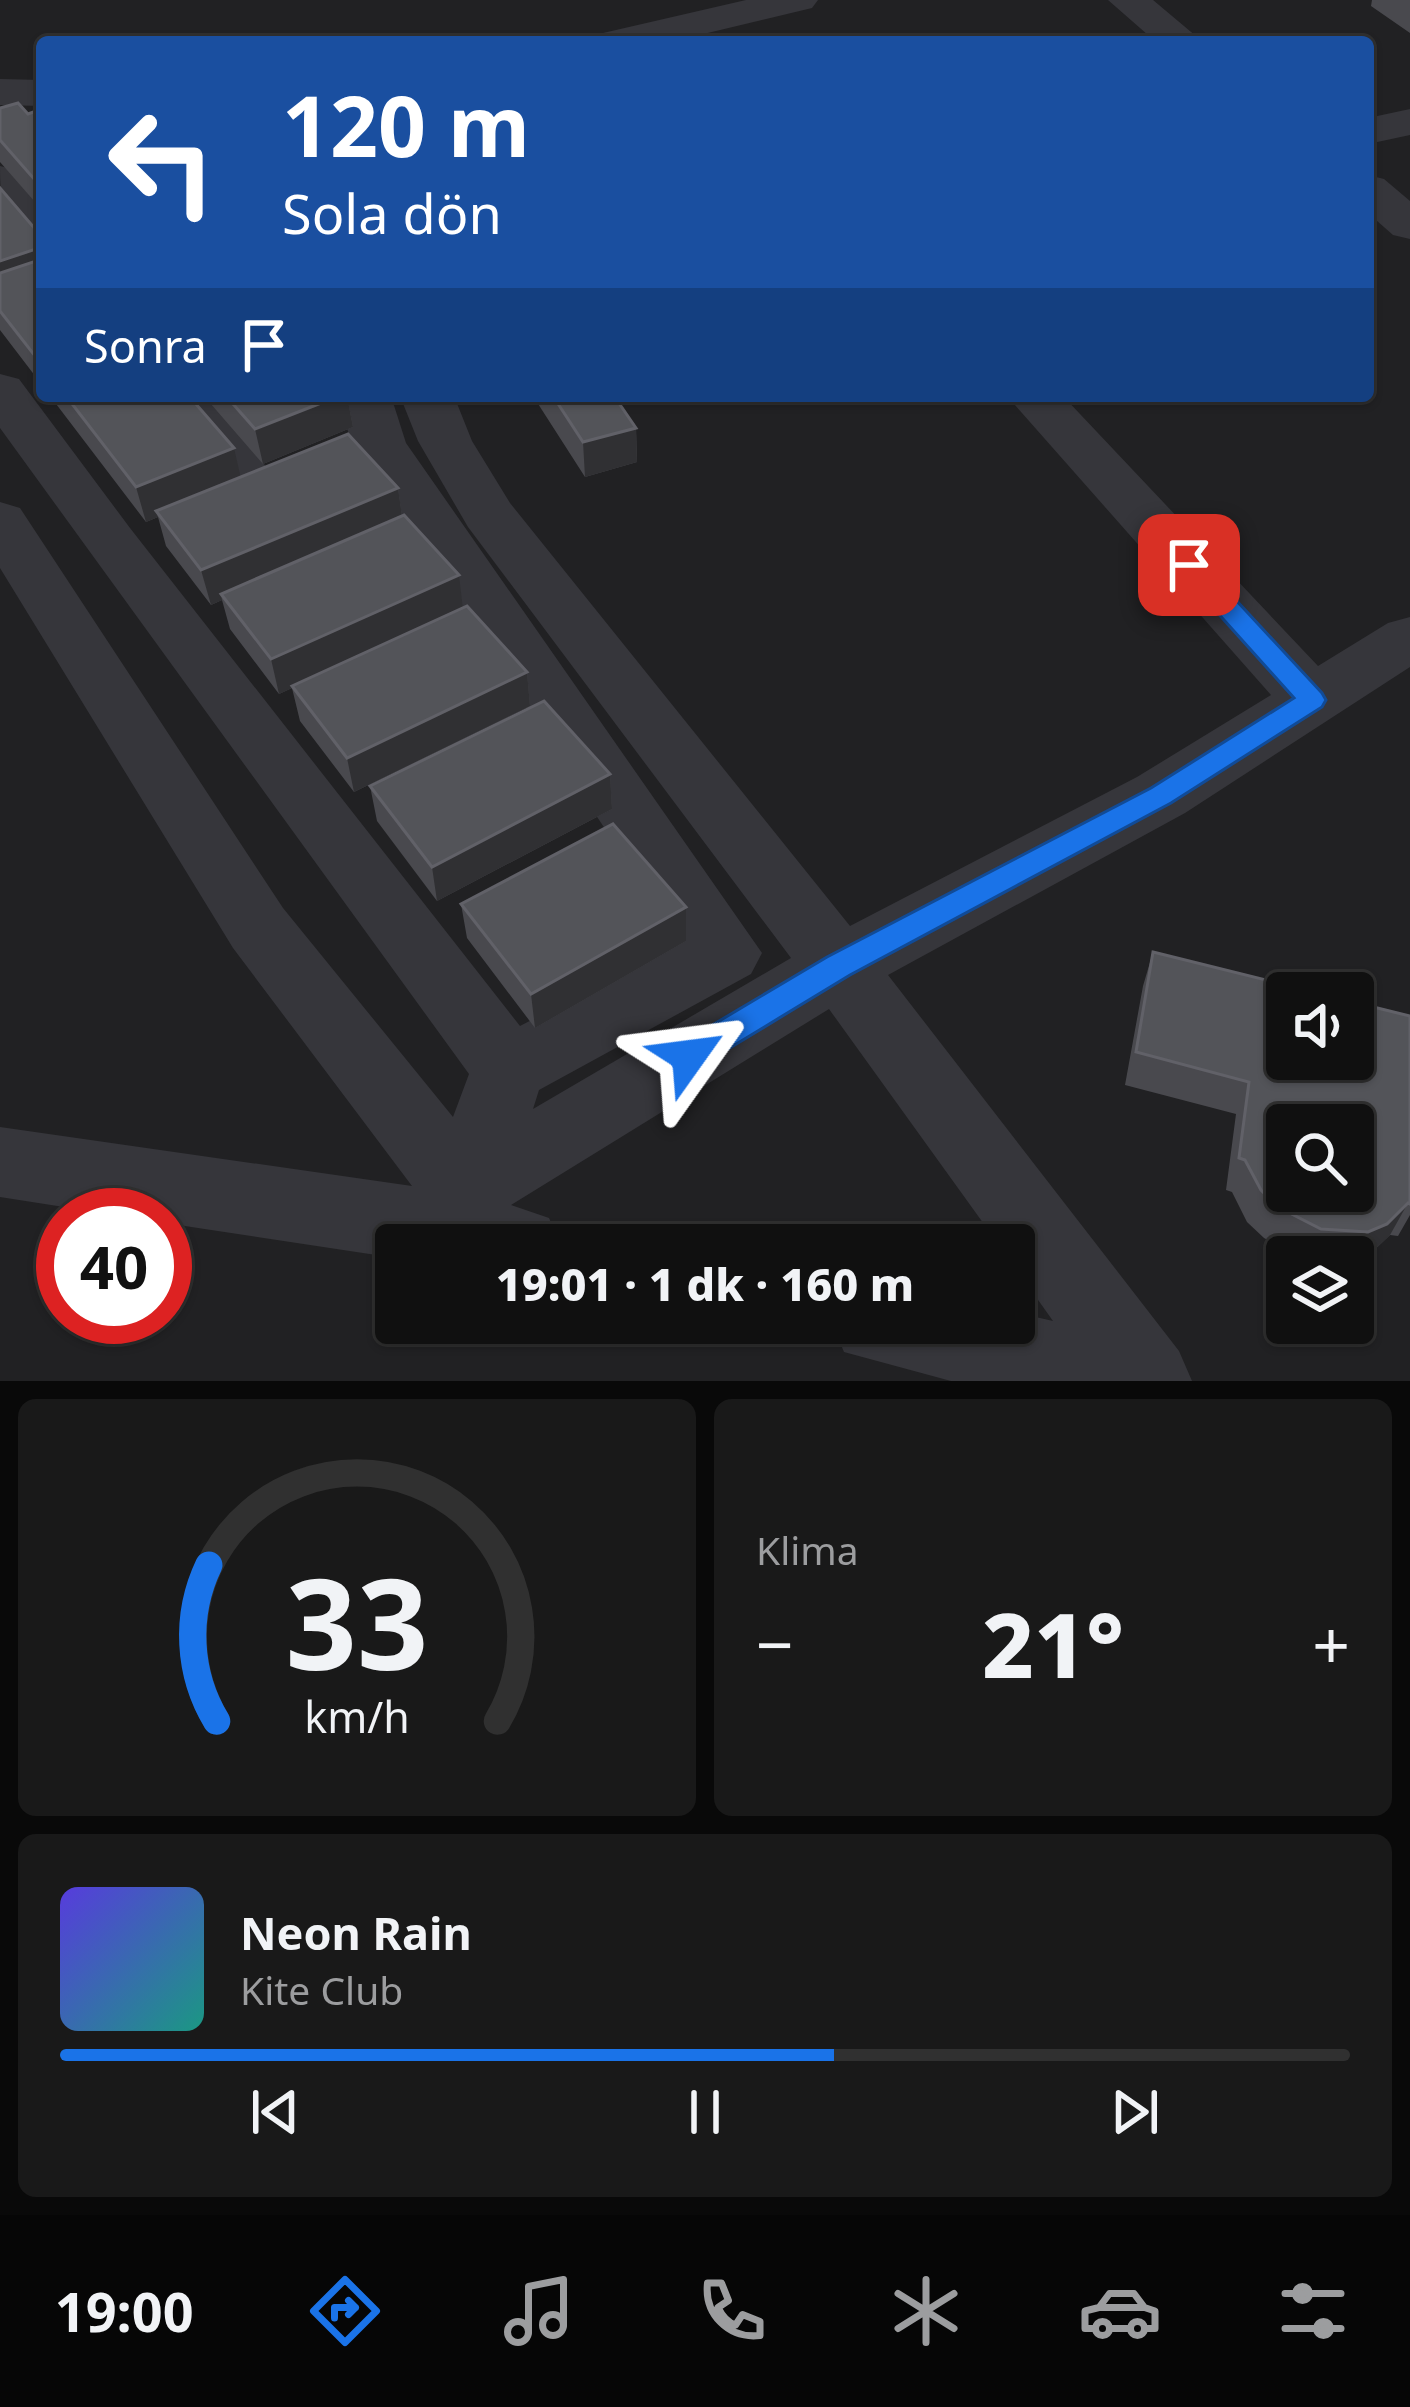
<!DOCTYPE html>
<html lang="tr">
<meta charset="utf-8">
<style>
:root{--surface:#101010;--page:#191919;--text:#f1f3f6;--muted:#9c9d9f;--line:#303030;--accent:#1a73e8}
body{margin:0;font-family:"Noto Sans",sans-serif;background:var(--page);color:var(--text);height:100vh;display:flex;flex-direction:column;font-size:45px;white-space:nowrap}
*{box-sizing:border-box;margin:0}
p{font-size:39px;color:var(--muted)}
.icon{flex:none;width:66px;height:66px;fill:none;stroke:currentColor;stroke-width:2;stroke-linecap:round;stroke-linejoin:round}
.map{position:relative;height:1381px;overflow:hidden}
.details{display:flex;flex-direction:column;gap:18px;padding:18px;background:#090909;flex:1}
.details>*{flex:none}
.banner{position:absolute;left:36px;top:36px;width:1338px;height:366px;border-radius:12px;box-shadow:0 3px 9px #0004,0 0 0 3px var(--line);background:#1a4fa0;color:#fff;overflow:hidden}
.tools{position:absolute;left:1266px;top:972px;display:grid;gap:24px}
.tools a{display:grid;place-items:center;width:108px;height:108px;border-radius:12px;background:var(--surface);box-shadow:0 3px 9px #0004,0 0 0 3px var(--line);font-size:60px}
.speed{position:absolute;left:36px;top:1188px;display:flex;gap:24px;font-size:60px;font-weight:700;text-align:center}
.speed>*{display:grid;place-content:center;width:156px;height:156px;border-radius:50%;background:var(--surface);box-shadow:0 3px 9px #0004,0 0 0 3px var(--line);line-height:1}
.speed .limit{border:18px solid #d22;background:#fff;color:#111}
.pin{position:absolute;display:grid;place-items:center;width:102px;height:102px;color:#fff;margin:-51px;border-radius:24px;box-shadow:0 6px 18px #0006}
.me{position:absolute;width:132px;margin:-66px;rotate:59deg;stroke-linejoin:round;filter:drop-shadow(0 0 9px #0008)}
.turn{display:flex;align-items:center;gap:42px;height:252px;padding:0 48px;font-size:54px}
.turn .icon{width:156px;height:156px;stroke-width:2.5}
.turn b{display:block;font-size:84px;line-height:102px}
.then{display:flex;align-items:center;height:114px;padding:0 48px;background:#0003;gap:24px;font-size:45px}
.big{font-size:90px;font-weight:800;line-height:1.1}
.details .card{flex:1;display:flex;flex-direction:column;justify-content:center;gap:18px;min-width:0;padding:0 42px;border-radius:18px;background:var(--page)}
.details .dial{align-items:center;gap:0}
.dial svg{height:312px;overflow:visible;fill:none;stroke:var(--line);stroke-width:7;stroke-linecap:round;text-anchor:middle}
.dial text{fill:var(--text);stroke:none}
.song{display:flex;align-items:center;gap:36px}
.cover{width:144px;height:144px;border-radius:18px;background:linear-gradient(135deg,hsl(250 70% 55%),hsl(170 70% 35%))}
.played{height:12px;border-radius:6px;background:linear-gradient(90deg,var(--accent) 60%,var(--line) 60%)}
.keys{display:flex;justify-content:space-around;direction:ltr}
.heat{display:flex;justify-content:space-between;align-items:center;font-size:66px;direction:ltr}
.details .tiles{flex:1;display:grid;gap:18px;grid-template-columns:1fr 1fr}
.card:last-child{grid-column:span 2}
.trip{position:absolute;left:375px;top:1224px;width:660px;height:120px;border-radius:12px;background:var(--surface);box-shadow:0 3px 9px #0004,0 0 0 3px var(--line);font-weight:800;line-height:120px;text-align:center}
.menu{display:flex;height:192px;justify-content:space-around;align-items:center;background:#060606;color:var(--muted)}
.menu .icon{width:84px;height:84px}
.menu .active{color:var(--accent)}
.menu b{font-size:54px;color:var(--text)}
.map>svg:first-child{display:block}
.built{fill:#212123;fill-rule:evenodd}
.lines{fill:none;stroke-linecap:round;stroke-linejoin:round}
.minor{fill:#36363b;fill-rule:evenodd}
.wall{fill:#49494e}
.shaded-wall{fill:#303033}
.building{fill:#535459;stroke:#616168;stroke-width:3;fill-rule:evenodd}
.route{fill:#1a73e8;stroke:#114b97;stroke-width:3}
</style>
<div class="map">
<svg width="1410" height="1381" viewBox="0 0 1410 1381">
<rect width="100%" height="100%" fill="#151516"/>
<!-- built -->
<path class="built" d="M 0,0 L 1410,0 L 1410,1381 L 0,1381 ZM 42,42 L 1368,42 L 1368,396 L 42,396 ZM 1287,993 L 1353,993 L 1353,1059 L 1287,1059 ZM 1287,1125 L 1353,1125 L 1353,1191 L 1287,1191 ZM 63,1215 L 165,1215 L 165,1317 L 63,1317 ZM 396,1245 L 1014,1245 L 1014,1323 L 396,1323 ZM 1287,1257 L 1353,1257 L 1353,1323 L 1287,1323 Z"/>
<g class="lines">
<!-- minor -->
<path class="minor" d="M 746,0 L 818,0 L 812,8 L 670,42 L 597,42 L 603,33 Z
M 1108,0 L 1153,0 L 1203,42 L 1156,42 Z
M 0,79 L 42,80 L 42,106 L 0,105 Z
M 1410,109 L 1410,135 L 1368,144 L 1368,118 Z
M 0,166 L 16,170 L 42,201 L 42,245 C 2,235 0,201 0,166 Z
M 1368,175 L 1384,179 L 1410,201 L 1410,239 L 1393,235 L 1368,213 Z
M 0,374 L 19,379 L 130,528 L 520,1026 L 680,943 L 352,444 L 337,396 L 391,396 L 406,443 L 762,953 L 751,974 L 539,1090 L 533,1109 L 791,958 L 468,527 L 418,441 L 400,396 L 454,396 L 472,441 L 510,503 L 850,926 L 1137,777 L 1271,695 L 1007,396 L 1063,396 L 1318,666 L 1388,623 L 1410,617 L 1410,667 L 1185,813 L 888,975 L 1179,1351 L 1192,1381 L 951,1381 L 844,1352 L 832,1323 L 1014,1323 L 1014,1312 L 1053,1321 L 1014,1266 L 1014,1245 L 999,1245 L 829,1009 L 511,1205 L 549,1218 L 561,1245 L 396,1245 L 396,1258 L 165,1223 L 165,1215 L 115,1215 L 0,1197 L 0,1127 L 412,1186 L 233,948 L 0,568 L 0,502 L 20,508 L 283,908 L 453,1117 L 469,1074 L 0,428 Z
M 152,396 L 208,396 L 282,486 L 274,499 L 254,504 L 234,499 Z"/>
</g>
<!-- wall -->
<path class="wall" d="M 1372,0 L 1410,0 L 1410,33 L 1371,6 Z
M 0,108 L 28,114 L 42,109 L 42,210 L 0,162 Z
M 0,188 L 42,237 L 42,385 L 0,330 Z
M 50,396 L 189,396 L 240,477 L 398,488 L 402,516 L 463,608 L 527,672 L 530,706 L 354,792 L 300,721 L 292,688 L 279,694 L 230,629 L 222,600 L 211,605 L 166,546 L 158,517 L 146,522 Z
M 204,396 L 347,396 L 353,427 L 263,464 Z
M 533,396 L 614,396 L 636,428 L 637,462 L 585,477 Z
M 610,774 L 612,809 L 437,901 L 377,821 L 370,786 Z
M 461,904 L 686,907 L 686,941 L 535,1028 L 467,938 Z
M 1153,952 L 1410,1016 L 1410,1215 L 1398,1236 L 1390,1235 L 1369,1255 L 1353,1262 L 1353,1257 L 1299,1257 L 1264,1238 L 1247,1222 L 1232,1192 L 1226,1190 L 1236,1114 L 1125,1085 L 1143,986 Z"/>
<!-- shaded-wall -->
<path class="shaded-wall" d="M 42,247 L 42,284 L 0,298 L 0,261 Z
M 339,396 L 347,396 L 353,427 L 263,464 L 255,429 Z
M 636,428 L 637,462 L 585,477 L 583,442 Z
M 234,448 L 242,483 L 156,511 L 158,517 L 146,522 L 136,487 Z
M 398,488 L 403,523 L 221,594 L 222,600 L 211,605 L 201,570 Z
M 459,575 L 463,610 L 279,694 L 271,659 Z
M 527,672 L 530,706 L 354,792 L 347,758 Z
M 610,774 L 612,809 L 437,901 L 432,867 Z
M 686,907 L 686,941 L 535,1028 L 531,994 Z
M 1408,1203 L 1390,1235 L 1369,1255 L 1353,1262 L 1368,1232 Z"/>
<!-- building -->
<path class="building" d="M 18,103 L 28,114 L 42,109 L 42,188 L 0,140 L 0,108 Z
M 0,188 L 42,237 L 42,247 L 0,261 Z
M 42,259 L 42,365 L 0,311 L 0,273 Z
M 66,396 L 189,396 L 234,448 L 136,487 Z
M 226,396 L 339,396 L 255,429 Z
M 553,396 L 614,396 L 636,428 L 583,442 Z
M 348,434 L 398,488 L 201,570 L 156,511 Z
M 404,515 L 459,575 L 271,659 L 221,594 Z
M 467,606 L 527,672 L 347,758 L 292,686 Z
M 544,701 L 610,774 L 432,867 L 370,786 Z
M 613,824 L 686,907 L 531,994 L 461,904 Z
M 1153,952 L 1318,993 L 1287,993 L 1287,1059 L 1353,1059 L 1353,1002 L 1410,1016 L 1410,1204 L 1408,1203 L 1387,1224 L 1368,1232 L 1321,1229 L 1278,1207 L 1261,1190 L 1245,1160 L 1239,1158 L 1249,1082 L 1136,1052 ZM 1287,1125 L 1353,1125 L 1353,1191 L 1287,1191 Z"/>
<!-- route -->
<path class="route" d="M 1189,556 L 1198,559 L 1322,693 L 1326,700 L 1322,707 L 1171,803 L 850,975 L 700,1066 L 689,1070 L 677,1066 L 672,1056 L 677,1046 L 827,957 L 1151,788 L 1294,698 L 1180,571 L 1176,565 Z"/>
</svg>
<div class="tools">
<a><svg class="icon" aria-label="sound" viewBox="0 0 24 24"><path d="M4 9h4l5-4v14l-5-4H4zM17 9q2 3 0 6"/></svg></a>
<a><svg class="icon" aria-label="search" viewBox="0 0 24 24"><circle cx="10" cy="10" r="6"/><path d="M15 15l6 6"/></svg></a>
<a><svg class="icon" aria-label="layers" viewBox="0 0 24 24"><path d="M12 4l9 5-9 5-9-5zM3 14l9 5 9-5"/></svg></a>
</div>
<div class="speed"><div class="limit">40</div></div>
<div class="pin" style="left:1189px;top:565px;background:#d93025"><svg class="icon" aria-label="arrive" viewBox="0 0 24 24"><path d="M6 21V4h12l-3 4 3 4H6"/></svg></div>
<svg class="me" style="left:689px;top:1056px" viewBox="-20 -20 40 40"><path d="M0-17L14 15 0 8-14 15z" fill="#1a73e8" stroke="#fff" stroke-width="4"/></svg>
<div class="trip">19:01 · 1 dk · 160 m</div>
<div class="banner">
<div class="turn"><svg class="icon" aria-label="left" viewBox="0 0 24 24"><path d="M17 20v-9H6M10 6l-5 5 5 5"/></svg><div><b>120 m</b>Sola dön</div></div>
<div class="then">Sonra<svg class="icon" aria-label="arrive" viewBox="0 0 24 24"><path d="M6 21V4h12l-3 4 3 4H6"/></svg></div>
</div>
</div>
<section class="details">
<div class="tiles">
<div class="card dial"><svg viewBox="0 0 100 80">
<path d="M14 69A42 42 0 1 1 86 69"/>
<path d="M14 69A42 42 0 0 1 12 29" stroke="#1a73e8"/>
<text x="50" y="56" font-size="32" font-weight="700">33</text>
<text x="50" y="72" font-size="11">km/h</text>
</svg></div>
<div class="card"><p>Klima</p>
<div class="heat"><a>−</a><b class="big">21°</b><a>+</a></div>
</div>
<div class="card">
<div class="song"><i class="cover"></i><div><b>Neon Rain</b><p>Kite Club</p></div></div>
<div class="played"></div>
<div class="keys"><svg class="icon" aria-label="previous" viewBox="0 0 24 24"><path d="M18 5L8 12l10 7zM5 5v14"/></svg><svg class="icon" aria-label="pause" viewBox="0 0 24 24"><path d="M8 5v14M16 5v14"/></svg><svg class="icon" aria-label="next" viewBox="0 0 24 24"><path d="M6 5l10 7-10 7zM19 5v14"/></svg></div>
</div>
</div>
</section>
<nav class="menu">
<b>19:00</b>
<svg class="icon active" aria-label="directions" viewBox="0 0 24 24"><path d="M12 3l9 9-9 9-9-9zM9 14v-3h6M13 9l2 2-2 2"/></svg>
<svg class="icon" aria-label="music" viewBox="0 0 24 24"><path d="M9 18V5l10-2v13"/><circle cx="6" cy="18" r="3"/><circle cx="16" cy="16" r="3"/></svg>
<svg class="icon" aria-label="phone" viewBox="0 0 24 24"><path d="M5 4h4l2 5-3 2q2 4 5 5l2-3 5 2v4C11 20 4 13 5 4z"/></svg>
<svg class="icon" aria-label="climate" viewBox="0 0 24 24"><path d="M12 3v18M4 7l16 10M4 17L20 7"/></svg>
<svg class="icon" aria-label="car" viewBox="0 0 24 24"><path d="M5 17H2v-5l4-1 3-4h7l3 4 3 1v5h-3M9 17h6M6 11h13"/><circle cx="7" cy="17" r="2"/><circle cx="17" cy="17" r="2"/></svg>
<svg class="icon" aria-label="filters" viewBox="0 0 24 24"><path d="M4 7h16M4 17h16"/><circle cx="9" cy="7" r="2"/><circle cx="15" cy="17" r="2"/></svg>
</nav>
